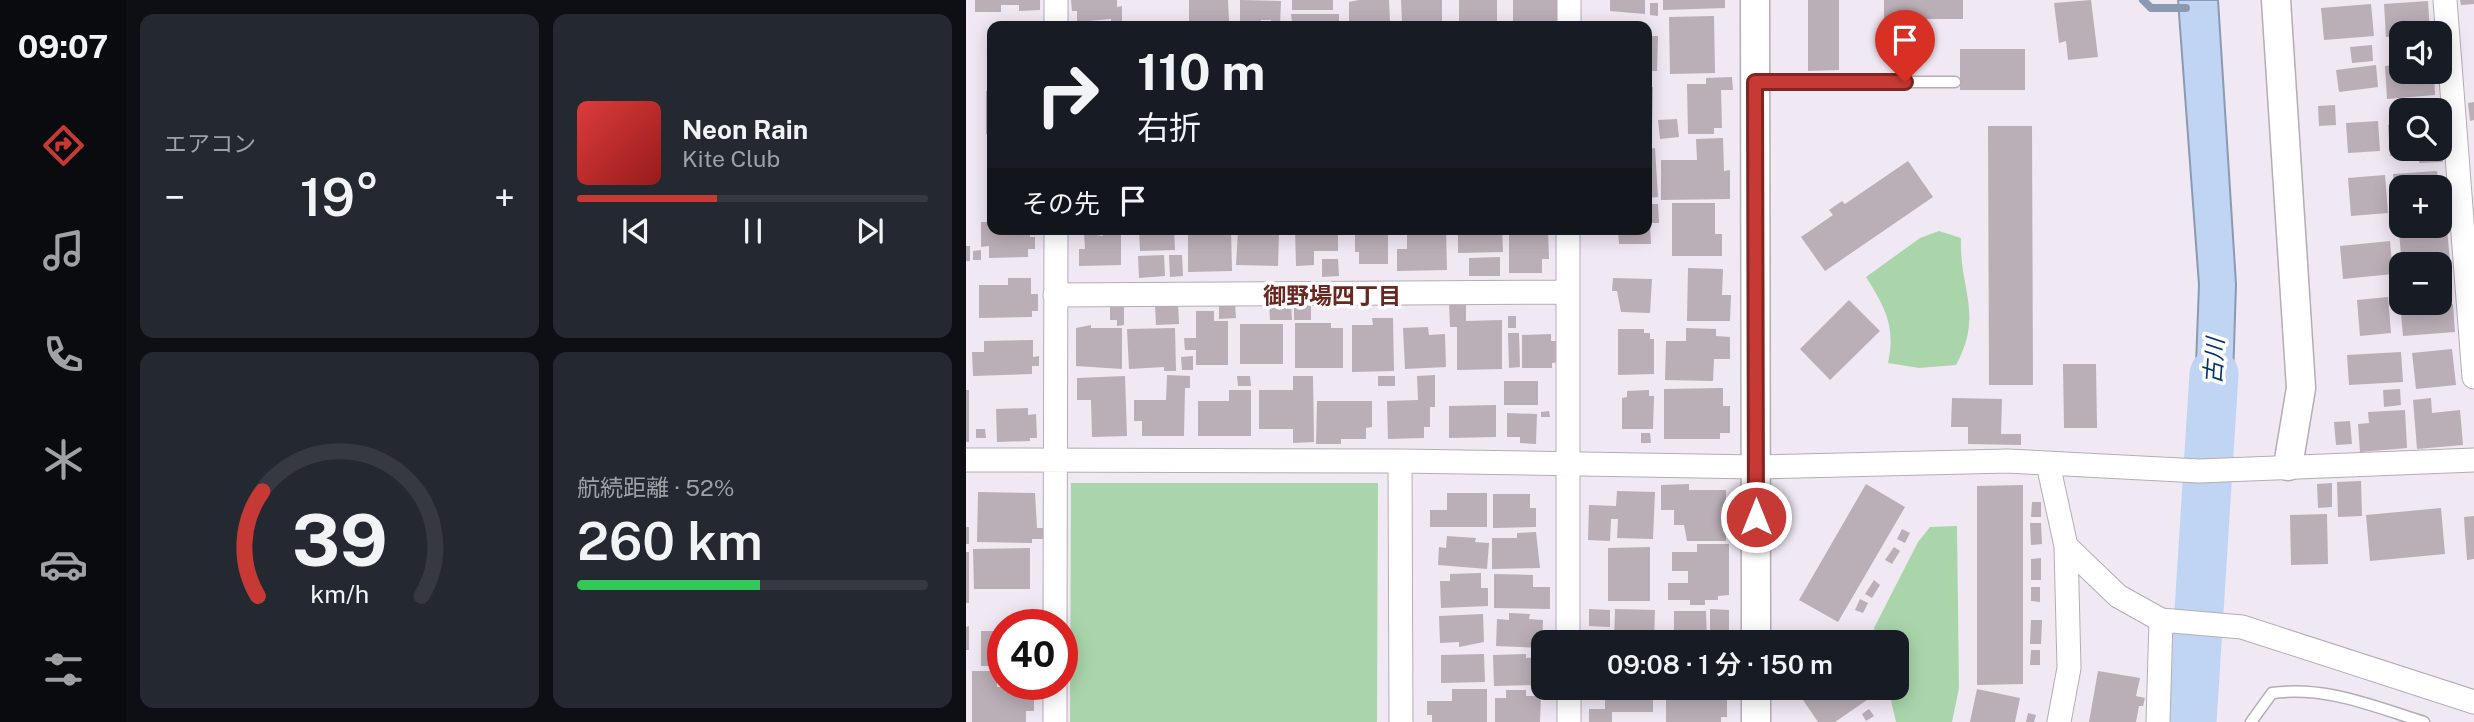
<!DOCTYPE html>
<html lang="ja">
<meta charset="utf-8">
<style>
:root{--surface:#171b24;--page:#242831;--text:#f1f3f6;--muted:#9ea1a6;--line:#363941;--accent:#c73934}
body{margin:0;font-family:"Public Sans","Noto Sans JP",sans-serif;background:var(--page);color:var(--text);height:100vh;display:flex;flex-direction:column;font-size:26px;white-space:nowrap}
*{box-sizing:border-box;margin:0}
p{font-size:23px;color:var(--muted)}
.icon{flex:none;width:38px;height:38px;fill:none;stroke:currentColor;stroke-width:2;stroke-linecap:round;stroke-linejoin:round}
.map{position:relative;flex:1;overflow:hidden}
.drawer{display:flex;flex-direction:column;gap:14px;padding:14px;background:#0d0f14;width:840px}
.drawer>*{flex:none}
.banner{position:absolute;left:21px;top:21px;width:665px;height:214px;border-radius:14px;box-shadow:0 4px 18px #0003;background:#171b24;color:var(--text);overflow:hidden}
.tools{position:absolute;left:1423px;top:21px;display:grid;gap:14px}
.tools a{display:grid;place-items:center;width:63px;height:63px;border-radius:14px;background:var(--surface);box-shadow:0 4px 18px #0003;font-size:35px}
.speed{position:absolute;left:21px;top:609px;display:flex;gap:14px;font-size:35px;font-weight:700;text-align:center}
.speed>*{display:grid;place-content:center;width:91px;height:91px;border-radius:50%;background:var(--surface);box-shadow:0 4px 18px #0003;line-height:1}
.speed .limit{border:10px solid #d22;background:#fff;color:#111}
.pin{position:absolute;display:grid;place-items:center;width:60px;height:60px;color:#fff;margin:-72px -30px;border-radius:50% 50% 50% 0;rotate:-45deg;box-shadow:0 0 7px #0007}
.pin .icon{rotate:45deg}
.me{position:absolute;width:77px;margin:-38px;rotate:0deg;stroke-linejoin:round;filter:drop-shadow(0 0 5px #0008)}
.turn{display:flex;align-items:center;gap:24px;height:147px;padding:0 35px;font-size:32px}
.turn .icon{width:91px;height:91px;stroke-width:2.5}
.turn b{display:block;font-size:49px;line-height:60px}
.then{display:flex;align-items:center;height:66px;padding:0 35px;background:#0003;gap:14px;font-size:26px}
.big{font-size:52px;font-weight:600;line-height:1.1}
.drawer .widget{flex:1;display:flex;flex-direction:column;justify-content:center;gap:10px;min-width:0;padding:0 24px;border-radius:14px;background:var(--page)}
.drawer .dial{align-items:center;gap:0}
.dial svg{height:182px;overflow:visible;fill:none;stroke:var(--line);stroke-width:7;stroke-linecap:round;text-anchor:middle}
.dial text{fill:var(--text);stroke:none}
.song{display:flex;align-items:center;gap:21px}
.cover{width:84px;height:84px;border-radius:10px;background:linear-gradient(135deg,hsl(0 70% 55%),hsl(0 70% 35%))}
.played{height:7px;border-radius:4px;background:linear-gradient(90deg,var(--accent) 40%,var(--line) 40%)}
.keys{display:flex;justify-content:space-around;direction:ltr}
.heat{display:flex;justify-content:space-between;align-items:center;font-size:38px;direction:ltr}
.charge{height:10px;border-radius:5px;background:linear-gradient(90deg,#34c759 52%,var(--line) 0)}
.drawer .tiles{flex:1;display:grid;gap:14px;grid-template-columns:repeat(2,1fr)}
.trip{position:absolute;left:565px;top:630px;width:378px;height:70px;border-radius:14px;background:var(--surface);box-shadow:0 4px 18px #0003;font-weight:600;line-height:70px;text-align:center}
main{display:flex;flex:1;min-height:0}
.tabs{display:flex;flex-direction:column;width:126px;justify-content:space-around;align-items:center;background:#090b0e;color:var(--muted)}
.tabs .icon{width:49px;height:49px}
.tabs .active{color:var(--accent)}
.tabs b{font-size:32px;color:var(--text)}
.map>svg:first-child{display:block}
.green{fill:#aad5ab}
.water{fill:#c0d4f3;stroke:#8c9ab1;stroke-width:2}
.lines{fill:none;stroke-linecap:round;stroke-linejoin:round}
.stream{stroke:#8c9ab1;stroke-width:8}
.river{stroke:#c0d4f3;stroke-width:49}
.building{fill:#baaeb7}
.service-casing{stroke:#b4acb7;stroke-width:13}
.minor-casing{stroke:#b4acb7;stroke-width:25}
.tertiary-casing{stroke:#b4acb7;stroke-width:31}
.service{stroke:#fff;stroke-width:10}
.minor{stroke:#fff;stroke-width:23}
.tertiary{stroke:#fff;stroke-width:28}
.route-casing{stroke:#812522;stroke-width:18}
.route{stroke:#c73934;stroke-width:12}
.labels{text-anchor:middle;stroke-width:7;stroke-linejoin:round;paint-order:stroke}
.neighbourhood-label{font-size:23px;font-weight:bold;fill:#6c2622;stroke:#fff}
.water-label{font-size:23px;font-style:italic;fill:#063373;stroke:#fff}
</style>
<main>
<nav class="tabs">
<b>09:07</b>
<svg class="icon active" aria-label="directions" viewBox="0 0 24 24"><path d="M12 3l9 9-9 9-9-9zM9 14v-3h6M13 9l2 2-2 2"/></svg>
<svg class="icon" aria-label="music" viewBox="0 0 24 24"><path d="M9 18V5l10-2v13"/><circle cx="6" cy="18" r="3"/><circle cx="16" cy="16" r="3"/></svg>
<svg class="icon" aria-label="phone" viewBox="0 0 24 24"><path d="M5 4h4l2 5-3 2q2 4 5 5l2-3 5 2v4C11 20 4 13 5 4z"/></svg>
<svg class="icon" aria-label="climate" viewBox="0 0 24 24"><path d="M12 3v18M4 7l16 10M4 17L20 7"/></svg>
<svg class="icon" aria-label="car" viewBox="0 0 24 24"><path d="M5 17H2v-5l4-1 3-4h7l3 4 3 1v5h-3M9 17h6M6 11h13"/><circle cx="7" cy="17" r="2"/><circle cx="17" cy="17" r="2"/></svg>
<svg class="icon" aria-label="filters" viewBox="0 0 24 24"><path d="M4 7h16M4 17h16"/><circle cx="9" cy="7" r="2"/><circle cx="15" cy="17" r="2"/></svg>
</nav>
<section class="drawer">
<div class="tiles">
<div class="widget"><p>エアコン</p>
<div class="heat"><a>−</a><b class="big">19°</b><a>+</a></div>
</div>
<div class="widget">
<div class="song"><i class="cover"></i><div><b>Neon Rain</b><p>Kite Club</p></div></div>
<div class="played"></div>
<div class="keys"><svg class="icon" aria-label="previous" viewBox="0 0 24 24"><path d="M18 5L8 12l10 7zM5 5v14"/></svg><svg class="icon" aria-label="pause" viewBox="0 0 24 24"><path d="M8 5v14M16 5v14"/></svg><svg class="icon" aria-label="next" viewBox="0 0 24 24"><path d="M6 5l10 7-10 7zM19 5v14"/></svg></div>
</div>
<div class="widget dial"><svg viewBox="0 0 100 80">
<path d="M14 69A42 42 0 1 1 86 69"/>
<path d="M14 69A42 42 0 0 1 16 23" stroke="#c73934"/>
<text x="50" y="56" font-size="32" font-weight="700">39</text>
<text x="50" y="72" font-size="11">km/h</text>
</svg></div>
<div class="widget"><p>航続距離 · 52%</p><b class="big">260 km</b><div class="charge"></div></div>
</div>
</section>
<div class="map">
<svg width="1508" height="722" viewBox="0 0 1508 722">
<rect width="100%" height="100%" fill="#f0e8f3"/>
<!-- green -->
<path class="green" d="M 973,231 L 995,238 C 993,290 1018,313 990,365 L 953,368 L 922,363 C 930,327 919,307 900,277 L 954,238 Z
M 105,483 L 412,483 L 411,722 L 104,722 Z
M 991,526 L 993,688 L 986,722 L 930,722 L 922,688 L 931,688 L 931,642 L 911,642 L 908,628 L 952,542 L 964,527 Z"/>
<!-- water -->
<path class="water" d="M 1212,0 L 1252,0 L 1270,284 L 1265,442 L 1227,443 L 1233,285 Z"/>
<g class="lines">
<!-- stream -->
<path class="stream" d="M 1177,0 L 1185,8 L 1220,8"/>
<!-- river -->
<path class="river" d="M 1226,722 L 1248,374"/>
</g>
<!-- building -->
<path class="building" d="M 9,0 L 74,0 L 74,10 L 53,11 L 53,5 L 35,5 L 35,12 L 9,12 Z
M 105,0 L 151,0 L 151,7 L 156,6 L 156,24 L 145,24 L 145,19 L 111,22 L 111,11 L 106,11 Z
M 223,0 L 262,0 L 263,21 L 223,21 Z
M 274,0 L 315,1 L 314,26 L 306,26 L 305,20 L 295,20 L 294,25 L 274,25 Z
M 326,0 L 367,0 L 367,10 L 326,10 Z
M 393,0 L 423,0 L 424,22 L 383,23 L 383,2 Z
M 435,0 L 476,0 L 476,22 L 436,22 Z
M 493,0 L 531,0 L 531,21 L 493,21 Z
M 547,0 L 591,0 L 591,25 L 547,26 Z
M 644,0 L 679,0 L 679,14 L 644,11 Z
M 697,0 L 759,0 L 759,8 L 697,10 Z
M 842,0 L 873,0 L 873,70 L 842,71 Z
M 918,0 L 997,0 L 997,19 L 918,19 Z
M 1125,0 L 1132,57 L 1102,60 L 1100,41 L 1093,43 L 1088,3 Z
M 1494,0 L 1508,0 L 1508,4 L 1495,5 Z
M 1462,1 L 1464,33 L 1435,33 L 1435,36 L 1420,37 L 1418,4 Z
M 684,3 L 692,3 L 692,16 L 684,15 Z
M 1405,4 L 1408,36 L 1358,40 L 1355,8 Z
M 325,14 L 373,14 L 373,26 L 365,26 L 365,22 L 326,22 Z
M 748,16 L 749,73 L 704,74 L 703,17 Z
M 681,36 L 692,36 L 691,71 L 681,71 Z
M 1406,45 L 1407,61 L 1386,63 L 1384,47 Z
M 994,49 L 1059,49 L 1059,90 L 994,90 Z
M 1435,64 L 1435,72 L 1468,72 L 1469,95 L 1421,99 L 1419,66 Z
M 1410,65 L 1412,87 L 1373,92 L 1370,70 Z
M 766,77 L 767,90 L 755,90 L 756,128 L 748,128 L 748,134 L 722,134 L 721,84 L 740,84 L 740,78 Z
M 681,87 L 687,87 L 686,132 L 681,132 Z
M 20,91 L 26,91 L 26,134 L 20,134 Z
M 1508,102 L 1508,120 L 1504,121 L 1502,103 Z
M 1369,105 L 1370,125 L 1353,126 L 1352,106 Z
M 711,119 L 713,137 L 694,139 L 692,120 Z
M 1412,121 L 1414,151 L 1382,153 L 1380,123 Z
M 1435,124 L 1435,149 L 1474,149 L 1476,135 L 1477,162 L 1453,163 L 1453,154 L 1424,156 L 1422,125 Z
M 1022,126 L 1066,126 L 1067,385 L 1023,385 Z
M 757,138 L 758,171 L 764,170 L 764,199 L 695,200 L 695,160 L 731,160 L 730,139 Z
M 689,148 L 692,197 L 681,198 L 681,149 Z
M 942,161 L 967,197 L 859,271 L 835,237 L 867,215 L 863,210 L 876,201 L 879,204 Z
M 21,164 L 26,164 L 26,196 L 21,196 Z
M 1471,171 L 1473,187 L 1435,187 L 1435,214 L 1429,214 L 1427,174 Z
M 1419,175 L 1422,213 L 1385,216 L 1382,178 Z
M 706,203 L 749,203 L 749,234 L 756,234 L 756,256 L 706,256 Z
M 681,204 L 692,204 L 693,223 L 684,223 L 685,244 L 653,244 L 652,229 L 681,229 Z
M 15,222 L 26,222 L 26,229 L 64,229 L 64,237 L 69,237 L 69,249 L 62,249 L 62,257 L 23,258 L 23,246 L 15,247 Z
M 137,229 L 155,229 L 155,265 L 113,266 L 113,249 L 119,249 L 118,233 L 137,236 Z
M 173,229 L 208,229 L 209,250 L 174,251 Z
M 222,229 L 265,229 L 266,271 L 222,272 Z
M 329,229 L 372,229 L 372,251 L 348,251 L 348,265 L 330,266 Z
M 402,229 L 422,229 L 422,264 L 393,264 L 393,252 L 389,252 L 389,233 L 402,233 Z
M 441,229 L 480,229 L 481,270 L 431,271 L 431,249 L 441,249 Z
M 492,229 L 536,229 L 537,252 L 492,253 Z
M 543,229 L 582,229 L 583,259 L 576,259 L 576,273 L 543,273 Z
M 1481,229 L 1485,272 L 1474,273 L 1474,264 L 1436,264 L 1433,233 Z
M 272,232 L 313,233 L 312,266 L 270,265 Z
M 1424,241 L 1427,274 L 1377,279 L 1374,246 Z
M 0,246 L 4,246 L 4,261 L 0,261 Z
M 15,250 L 15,260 L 7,260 L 7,251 Z
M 198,255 L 199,276 L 173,278 L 172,256 Z
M 203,255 L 216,255 L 217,276 L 204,277 Z
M 534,257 L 534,276 L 503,276 L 503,258 Z
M 356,259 L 372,259 L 373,276 L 356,277 Z
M 722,268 L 757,269 L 756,295 L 765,295 L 764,321 L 721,321 Z
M 42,278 L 65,278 L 65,294 L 72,294 L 72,311 L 66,311 L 66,317 L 13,318 L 13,285 L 42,285 Z
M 647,278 L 686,279 L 684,313 L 655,312 L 651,291 L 646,291 Z
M 1474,292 L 1480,292 L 1481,305 L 1487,304 L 1489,332 L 1437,336 L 1434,303 L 1474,303 Z
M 1422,297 L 1425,333 L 1394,336 L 1391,300 Z
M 883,300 L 914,331 L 864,380 L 834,349 Z
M 144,301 L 158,301 L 158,325 L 151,326 L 151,320 L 144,320 Z
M 325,302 L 326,320 L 304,320 L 303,303 Z
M 328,302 L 345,302 L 345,320 L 328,320 Z
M 483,302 L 500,302 L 500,321 L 536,320 L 536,369 L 491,370 L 491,327 L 484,327 Z
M 212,303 L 213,324 L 190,325 L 189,305 Z
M 269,304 L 270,318 L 253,319 L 253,305 Z
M 230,311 L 248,311 L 248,321 L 262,321 L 262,365 L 230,365 L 230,350 L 219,350 L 218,338 L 230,338 Z
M 542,316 L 550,316 L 550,328 L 542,328 Z
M 406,318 L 427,318 L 428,371 L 386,372 L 386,325 L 407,325 Z
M 329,323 L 365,323 L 365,328 L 377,328 L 377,368 L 329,368 Z
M 274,324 L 317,324 L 317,364 L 274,364 Z
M 125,325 L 125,328 L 156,328 L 156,369 L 110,366 L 110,328 Z
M 462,327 L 463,335 L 479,334 L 480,367 L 439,369 L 437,328 Z
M 209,328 L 210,371 L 198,371 L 198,367 L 163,369 L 161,329 Z
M 720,328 L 750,329 L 750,336 L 764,337 L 764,359 L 748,359 L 747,381 L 699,380 L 700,341 L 720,341 Z
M 652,329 L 678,329 L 678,333 L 684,333 L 684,339 L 688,339 L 688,374 L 652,375 Z
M 542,333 L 553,333 L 554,367 L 543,368 Z
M 585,334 L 585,341 L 593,341 L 593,362 L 586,363 L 586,368 L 556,368 L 556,335 Z
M 67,340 L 67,357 L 73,356 L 73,366 L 66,366 L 66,374 L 7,376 L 6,352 L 18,352 L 18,341 Z
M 1486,349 L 1490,385 L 1450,389 L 1446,353 Z
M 1435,352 L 1437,382 L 1383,385 L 1381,355 Z
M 227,356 L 227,370 L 216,370 L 215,357 Z
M 1097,364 L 1130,364 L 1131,428 L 1098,428 Z
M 201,375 L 224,376 L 224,388 L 219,388 L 218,436 L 176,436 L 176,421 L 168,421 L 168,400 L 200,400 Z
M 469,375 L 469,407 L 464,407 L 464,427 L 458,427 L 458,438 L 422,439 L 421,401 L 452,400 L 451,376 Z
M 159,376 L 161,436 L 126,437 L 125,400 L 111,400 L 111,378 Z
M 271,376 L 284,376 L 285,386 L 272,386 Z
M 327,376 L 347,376 L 348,442 L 327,443 L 327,429 L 293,429 L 293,390 L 327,390 Z
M 412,376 L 429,376 L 429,386 L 412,386 Z
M 538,381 L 572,381 L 572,405 L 538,405 Z
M 757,388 L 757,406 L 764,406 L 764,433 L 754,433 L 754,439 L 698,439 L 698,389 Z
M 1434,389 L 1435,405 L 1418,407 L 1417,390 Z
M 0,390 L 3,390 L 3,442 L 0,442 Z
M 263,390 L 285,390 L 285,436 L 232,436 L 232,401 L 263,401 Z
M 683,390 L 683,396 L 688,396 L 687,429 L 656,429 L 656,398 L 661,397 L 661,391 Z
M 986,398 L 1036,399 L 1035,434 L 1055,434 L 1055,445 L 1002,444 L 1002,427 L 985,427 Z
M 1465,398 L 1466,413 L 1494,410 L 1497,445 L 1451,449 L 1447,400 Z
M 351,401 L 406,401 L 406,427 L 400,428 L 400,439 L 375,439 L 375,444 L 350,444 Z
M 530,405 L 530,437 L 483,438 L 483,406 Z
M 62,408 L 62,415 L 70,414 L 71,438 L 64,438 L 64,441 L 31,442 L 30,409 Z
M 1439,410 L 1441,448 L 1394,452 L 1392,424 L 1403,423 L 1402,412 Z
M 583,411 L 584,417 L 575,417 L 575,412 Z
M 541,413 L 571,414 L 570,444 L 554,443 L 554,437 L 541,437 Z
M 1384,421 L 1386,444 L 1370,445 L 1368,422 Z
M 10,429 L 19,429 L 20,438 L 10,438 Z
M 675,433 L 684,433 L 685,443 L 675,443 Z
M 1395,481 L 1396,516 L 1372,517 L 1371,482 Z
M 1366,483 L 1366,507 L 1352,508 L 1351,484 Z
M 723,484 L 723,490 L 760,490 L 760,541 L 721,541 L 718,525 L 708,525 L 708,510 L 695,510 L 695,485 Z
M 900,484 L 939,507 L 872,622 L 833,600 Z
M 1057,485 L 1057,684 L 1011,685 L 1011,486 Z
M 651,491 L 689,492 L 687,539 L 651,538 L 652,519 L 645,519 L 644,541 L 622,540 L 623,505 L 650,506 Z
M 12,492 L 69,493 L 71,528 L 78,528 L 78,539 L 66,539 L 66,543 L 11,542 Z
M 481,493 L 521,493 L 521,527 L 464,527 L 464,510 L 481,510 Z
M 527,494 L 564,494 L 564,508 L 570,508 L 570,527 L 527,528 Z
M 1066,502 L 1075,502 L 1075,517 L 1065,517 Z
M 1475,508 L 1479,554 L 1404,561 L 1400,515 Z
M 1361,514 L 1362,564 L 1325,565 L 1324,515 Z
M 1508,516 L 1508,559 L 1501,560 L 1498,517 Z
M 1064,523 L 1075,523 L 1076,544 L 1065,545 Z
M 0,527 L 3,527 L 3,544 L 0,544 Z
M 936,529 L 944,533 L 939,543 L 931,539 Z
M 570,532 L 574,568 L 526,569 L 526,538 L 551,538 L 551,533 Z
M 481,536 L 510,538 L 509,542 L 523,543 L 521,569 L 472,565 L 473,547 L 480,548 Z
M 731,544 L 763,544 L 763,595 L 752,596 L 752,600 L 739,600 L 739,605 L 724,605 L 724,600 L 702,600 L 702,583 L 722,583 L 722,571 L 706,571 L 706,552 L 731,552 Z
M 684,547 L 684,601 L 642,601 L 642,548 Z
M 928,547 L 934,551 L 926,564 L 919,560 Z
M 64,548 L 64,589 L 8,589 L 7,549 Z
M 0,552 L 3,552 L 3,603 L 0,603 Z
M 1075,558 L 1075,580 L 1065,580 L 1065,559 Z
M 515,573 L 515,588 L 522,588 L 522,606 L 475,608 L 474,581 L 484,581 L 484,574 Z
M 528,574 L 567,575 L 567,587 L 584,587 L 584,609 L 528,608 Z
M 908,580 L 914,585 L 906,598 L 899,594 Z
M 1065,587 L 1074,587 L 1074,602 L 1065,601 Z
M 894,599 L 902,603 L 897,613 L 889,610 Z
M 623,609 L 644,610 L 644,627 L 623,626 Z
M 649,609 L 689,610 L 688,642 L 648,642 Z
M 744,609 L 763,610 L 763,634 L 744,633 Z
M 708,611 L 740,611 L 741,642 L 708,642 Z
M 543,613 L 564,614 L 563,619 L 577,620 L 576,648 L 530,646 L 531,619 L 543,620 Z
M 517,614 L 518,642 L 493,647 L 493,642 L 474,643 L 473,616 Z
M 1065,620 L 1076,620 L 1075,644 L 1064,644 Z
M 3,626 L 3,650 L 0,650 L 0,627 Z
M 15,631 L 37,631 L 37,666 L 15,666 Z
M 834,637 L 849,638 L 849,642 L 834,642 Z
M 1065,650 L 1074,650 L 1074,665 L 1064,665 Z
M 518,654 L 519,682 L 475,683 L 475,655 Z
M 560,654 L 560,658 L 573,657 L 574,685 L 528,686 L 527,655 Z
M 6,671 L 31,671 L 31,687 L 68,687 L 68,711 L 60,711 L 60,722 L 6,722 Z
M 1132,671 L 1174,678 L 1170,696 L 1179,698 L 1177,706 L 1173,706 L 1170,722 L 1123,722 Z
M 649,688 L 687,688 L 687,712 L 646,712 L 646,722 L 623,722 L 623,709 L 639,709 L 639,698 L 649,697 Z
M 738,688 L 761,688 L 761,717 L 755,717 L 755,722 L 700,722 L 700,692 L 738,692 Z
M 842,688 L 912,688 L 914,691 L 869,722 L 852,722 L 833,694 Z
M 486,689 L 521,689 L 521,722 L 466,722 L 466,715 L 461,715 L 461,701 L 486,701 Z
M 1011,689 L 1054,698 L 1049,722 L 1004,722 Z
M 540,690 L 560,690 L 560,696 L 575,696 L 574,722 L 529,722 L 529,698 L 540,698 Z
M 903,709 L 908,716 L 900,721 L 896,714 Z
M 1062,713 L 1070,715 L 1068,722 L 1060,722 Z"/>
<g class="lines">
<defs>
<path id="service" d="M 789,82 L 989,82
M 1285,722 L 1306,693 C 1361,686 1406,706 1458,722"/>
<path id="minor" d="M 90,0 L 90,26
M 1479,0 L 1508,377
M 603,26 L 603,0
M 602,229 L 602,642
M 89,295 L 602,292
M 0,460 L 434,461 L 790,467 L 1042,461 L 1233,471 L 1508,460
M 434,461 L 435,722
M 1082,464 L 1100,546 L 1103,668 L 1093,722
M 1100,546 L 1152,596 L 1195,620 L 1192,722
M 1195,620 L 1276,627 L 1508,702
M 89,625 L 90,229
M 89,684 L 89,722
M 603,688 L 603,722"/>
<path id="tertiary" d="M 789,0 L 790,642
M 1310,0 L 1335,388 L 1322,466
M 790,722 L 790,688"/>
</defs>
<!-- service casing -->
<use href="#service" class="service-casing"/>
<!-- minor casing -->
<use href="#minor" class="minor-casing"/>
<!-- tertiary casing -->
<use href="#tertiary" class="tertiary-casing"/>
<!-- service -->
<use href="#service" class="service"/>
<!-- minor -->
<use href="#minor" class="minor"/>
<!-- tertiary -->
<use href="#tertiary" class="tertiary"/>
</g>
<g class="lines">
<defs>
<path id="route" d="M 790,517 L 789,82 L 939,82"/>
</defs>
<!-- route casing -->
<use href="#route" class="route-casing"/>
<!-- route -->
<use href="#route" class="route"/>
</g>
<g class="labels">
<!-- neighbourhood labels -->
<g class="neighbourhood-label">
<text x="366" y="304">御野場四丁目</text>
</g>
<!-- water labels -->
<g class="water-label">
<text transform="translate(1248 361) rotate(-86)" y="8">古川</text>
</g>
</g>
</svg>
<div class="tools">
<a><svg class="icon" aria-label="sound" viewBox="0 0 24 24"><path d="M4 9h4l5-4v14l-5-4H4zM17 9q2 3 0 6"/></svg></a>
<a><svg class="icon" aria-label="search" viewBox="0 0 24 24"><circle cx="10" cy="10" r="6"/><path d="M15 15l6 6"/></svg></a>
<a>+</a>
<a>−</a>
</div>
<div class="speed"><div class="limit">40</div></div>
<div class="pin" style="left:939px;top:82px;background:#d93025"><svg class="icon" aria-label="arrive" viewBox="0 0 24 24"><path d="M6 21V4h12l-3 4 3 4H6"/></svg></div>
<svg class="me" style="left:790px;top:517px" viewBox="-20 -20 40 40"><circle r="17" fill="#c73934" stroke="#fff" stroke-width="3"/><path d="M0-11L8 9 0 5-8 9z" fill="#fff"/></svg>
<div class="trip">09:08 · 1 分 · 150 m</div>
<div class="banner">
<div class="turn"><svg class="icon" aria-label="right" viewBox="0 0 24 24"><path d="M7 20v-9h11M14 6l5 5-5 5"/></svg><div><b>110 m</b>右折</div></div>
<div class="then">その先<svg class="icon" aria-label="arrive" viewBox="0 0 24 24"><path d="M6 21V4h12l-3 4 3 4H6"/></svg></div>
</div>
</div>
</main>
